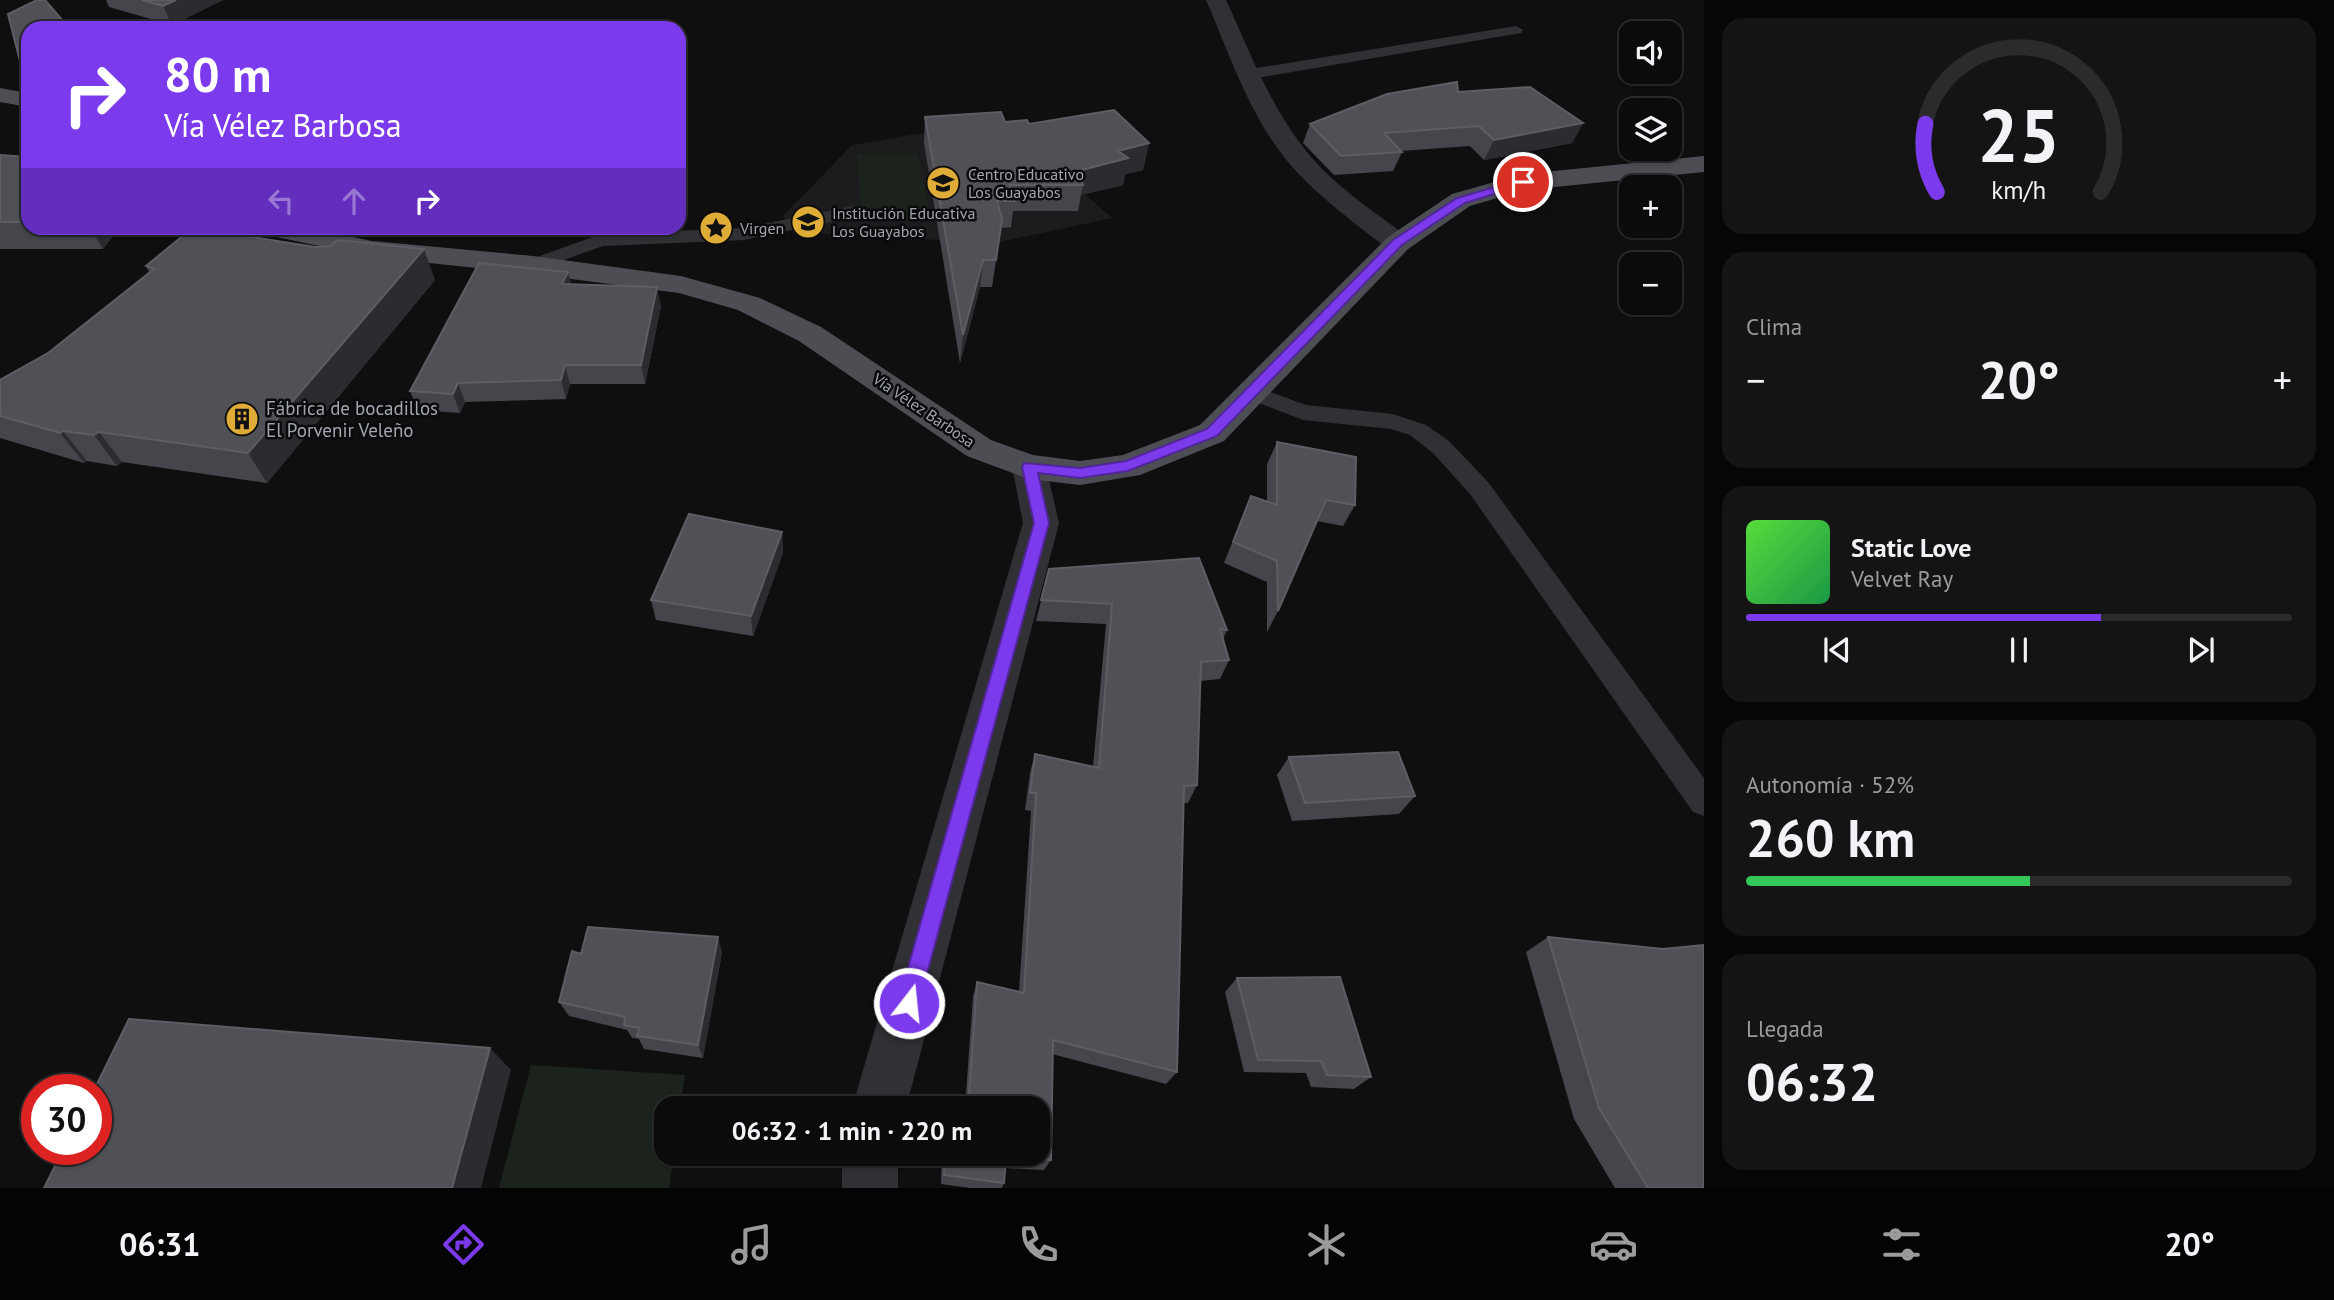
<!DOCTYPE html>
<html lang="es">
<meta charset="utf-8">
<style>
:root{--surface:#0b0b0c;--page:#141415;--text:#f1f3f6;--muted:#9a9b9d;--line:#2b2b2d;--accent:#7c3aed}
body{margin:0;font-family:"PT Sans",sans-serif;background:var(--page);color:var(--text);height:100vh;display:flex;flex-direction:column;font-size:26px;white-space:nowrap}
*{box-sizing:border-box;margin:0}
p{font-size:23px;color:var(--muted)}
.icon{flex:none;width:38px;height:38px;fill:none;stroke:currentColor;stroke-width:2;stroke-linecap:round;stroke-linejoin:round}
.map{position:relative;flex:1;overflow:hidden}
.side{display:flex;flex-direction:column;gap:18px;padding:18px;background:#060607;width:630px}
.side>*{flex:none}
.hud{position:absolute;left:21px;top:21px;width:665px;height:214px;border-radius:21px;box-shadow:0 2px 5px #0004,0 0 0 2px var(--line);background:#7c3aed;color:#fff;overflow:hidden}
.tools{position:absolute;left:1619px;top:21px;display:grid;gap:14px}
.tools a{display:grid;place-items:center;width:63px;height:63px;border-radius:14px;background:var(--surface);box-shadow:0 2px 5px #0004,0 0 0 2px var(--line);font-size:35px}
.speed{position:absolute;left:21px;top:1074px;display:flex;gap:14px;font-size:35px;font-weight:700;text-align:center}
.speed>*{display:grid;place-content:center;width:91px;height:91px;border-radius:50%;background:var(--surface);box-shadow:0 2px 5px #0004,0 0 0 2px var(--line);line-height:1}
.speed .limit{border:10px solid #d22;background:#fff;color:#111}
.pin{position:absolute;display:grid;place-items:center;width:60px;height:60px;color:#fff;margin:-30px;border:4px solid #fff;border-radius:50%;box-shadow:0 2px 7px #0007}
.me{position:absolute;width:77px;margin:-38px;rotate:16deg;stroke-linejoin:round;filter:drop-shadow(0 0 5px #0008)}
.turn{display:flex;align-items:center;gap:24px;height:147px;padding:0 28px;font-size:32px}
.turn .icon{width:91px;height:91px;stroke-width:2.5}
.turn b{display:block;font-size:49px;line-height:60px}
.lanes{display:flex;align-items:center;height:66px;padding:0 28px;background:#0003;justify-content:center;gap:35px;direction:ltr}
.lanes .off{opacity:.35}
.big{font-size:52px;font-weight:800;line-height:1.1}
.side .tile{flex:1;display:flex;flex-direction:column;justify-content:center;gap:10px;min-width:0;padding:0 24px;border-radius:21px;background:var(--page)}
.side .dial{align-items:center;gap:0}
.dial svg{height:182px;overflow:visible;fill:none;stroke:var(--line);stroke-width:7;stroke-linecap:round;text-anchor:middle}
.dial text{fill:var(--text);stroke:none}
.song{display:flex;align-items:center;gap:21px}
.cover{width:84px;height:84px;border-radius:10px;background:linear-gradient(135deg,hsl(110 70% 55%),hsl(140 70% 35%))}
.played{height:7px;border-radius:4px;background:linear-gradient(90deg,var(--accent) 65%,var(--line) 65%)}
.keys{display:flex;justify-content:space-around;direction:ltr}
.heat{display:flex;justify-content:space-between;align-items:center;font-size:38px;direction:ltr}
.charge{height:10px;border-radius:5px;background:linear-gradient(90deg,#34c759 52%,var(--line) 0)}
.trip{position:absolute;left:654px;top:1096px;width:396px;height:70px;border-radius:21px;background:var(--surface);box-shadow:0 2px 5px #0004,0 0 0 2px var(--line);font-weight:800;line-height:70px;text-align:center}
.dock{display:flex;height:112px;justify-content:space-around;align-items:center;background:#040405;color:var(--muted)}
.dock .icon{width:49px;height:49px}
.dock .current{color:var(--accent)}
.dock b{font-size:32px;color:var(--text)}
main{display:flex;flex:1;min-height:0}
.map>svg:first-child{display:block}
.built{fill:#1c1b1d}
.green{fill:#1c231d}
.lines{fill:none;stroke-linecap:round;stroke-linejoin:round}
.lane{fill:#313135;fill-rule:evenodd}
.street{fill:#313135;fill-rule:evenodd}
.primary{fill:#4d4e54;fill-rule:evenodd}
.wall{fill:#45464b}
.shaded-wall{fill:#2b2c2f}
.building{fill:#4f5156;stroke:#5c5e64;stroke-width:2}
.route{fill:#7c3aed;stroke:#51269a;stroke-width:2}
.labels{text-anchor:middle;stroke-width:5;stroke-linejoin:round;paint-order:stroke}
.far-poi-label{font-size:16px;fill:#a2a6b0;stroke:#0a0a0b;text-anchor:start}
.far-street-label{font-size:16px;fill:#a2a6b0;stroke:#0a0a0b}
.poi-label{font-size:19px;fill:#a2a6b0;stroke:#0a0a0b;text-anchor:start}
</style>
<main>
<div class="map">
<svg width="1704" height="1188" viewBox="0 0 1704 1188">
<rect width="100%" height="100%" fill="#0f0f10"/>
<!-- built -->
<path class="built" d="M 1000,120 L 1112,218 L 995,243 L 796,232 L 783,216 L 852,145 Z"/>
<!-- green -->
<path class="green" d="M 857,154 L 917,154 L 932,221 L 862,222 Z
M 531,1065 L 685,1075 L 680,1108 L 667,1108 L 667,1153 L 674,1153 L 669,1188 L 499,1188 Z"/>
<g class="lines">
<!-- lane -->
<path class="lane" d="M 1516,26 L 1523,30 L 1521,33 L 1251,79 L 1243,74 L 1251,69 Z
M 853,206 L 860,208 L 862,212 L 860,216 L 744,240 L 603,246 L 533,271 L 523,265 L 526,261 L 601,234 L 744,228 Z
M 1251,385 L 1306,405 L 1393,414 L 1426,425 L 1449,441 L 1488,482 L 1704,778 L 1704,816 L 1693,812 L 1470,494 L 1433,453 L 1410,435 L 1391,429 L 1303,420 L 1243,397 L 1240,392 L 1243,387 Z"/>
<!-- street -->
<path class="street" d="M 1206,0 L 1226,0 C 1249,50 1269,103 1303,147 C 1330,183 1372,210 1408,237 L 1412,243 L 1408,249 L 1398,251 L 1388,249 C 1352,221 1313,193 1284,157 C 1248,111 1229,53 1206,0 Z
M 1029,455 L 1041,458 L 1046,467 L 1059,523 L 906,1108 L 852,1108 L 1023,523 L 1012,467 L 1017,458 Z
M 842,1153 L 898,1153 L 898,1188 L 842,1188 Z"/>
<!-- primary -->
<path class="primary" d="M 0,88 L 28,93 L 28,107 L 0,102 Z
M 1704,156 L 1704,172 L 1525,190 L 1470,206 L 1408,249 L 1224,441 L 1140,475 L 1080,485 L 1029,479 L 967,456 L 799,341 L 738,310 L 679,293 L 533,274 L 372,257 L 262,234 L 258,228 L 309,228 L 372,241 L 533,256 L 681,276 L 760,298 L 821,327 L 991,440 L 1033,455 L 1080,461 L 1123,455 L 1200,425 L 1388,237 L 1452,194 L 1523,174 Z"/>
</g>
<!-- wall -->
<path class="wall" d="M 106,0 L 223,0 L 172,25 L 109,7 Z
M 1458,92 L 1583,123 L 1572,143 L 1484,160 L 1470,146 L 1401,151 L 1402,152 L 1393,171 L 1334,175 L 1303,143 L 1310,124 Z
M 925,117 L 1029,124 L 1149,143 L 1143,170 L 1125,174 L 1123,185 L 1081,195 L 1078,211 L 1013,211 L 1011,227 L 1001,228 L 992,287 L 980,287 L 960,363 L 924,143 Z
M 0,155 L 28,157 L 28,228 L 119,228 L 103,249 L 0,249 Z
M 146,266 L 435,280 L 267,483 L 122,462 L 117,466 L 87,461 L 84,463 L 0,438 L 0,380 L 48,353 L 149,272 Z
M 568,272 L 571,284 L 661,306 L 645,384 L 570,384 L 566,399 L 465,402 L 460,413 L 418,410 L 410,391 Z
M 1277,442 L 1355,505 L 1343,526 L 1317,521 L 1278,611 L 1267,632 L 1267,582 L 1224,563 L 1251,496 L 1267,502 L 1267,464 Z
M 782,532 L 783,553 L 753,636 L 656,620 L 651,600 Z
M 1049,569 L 1227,630 L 1223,639 L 1229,660 L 1220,679 L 1200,681 L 1197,785 L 1188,803 L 1184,803 L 1177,1072 L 1166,1084 L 1052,1054 L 1051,1160 L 1044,1170 L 1005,1168 L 1004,1183 L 1002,1188 L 970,1188 L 941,1184 L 942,1153 L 1038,1153 L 1038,1108 L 965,1108 L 973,996 L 977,982 L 1019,992 L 1031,811 L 1025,810 L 1030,773 L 1035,754 L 1093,767 L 1106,624 L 1036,621 Z
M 1289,757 L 1415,796 L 1399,814 L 1292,821 L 1277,775 Z
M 1548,937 L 1663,949 L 1704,1188 L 1615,1188 L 1574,1119 L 1526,952 Z
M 722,952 L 703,1058 L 644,1049 L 639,1039 L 632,1038 L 627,1030 L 569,1016 L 559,1002 L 581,954 Z
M 1237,978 L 1371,1077 L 1354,1089 L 1311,1087 L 1306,1073 L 1244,1072 L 1225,992 Z"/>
<!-- shaded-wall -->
<path class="shaded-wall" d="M 176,0 L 223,0 L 172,25 L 163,6 Z
M 28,63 L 28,76 L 21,65 Z
M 1583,123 L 1572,143 L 1484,160 L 1494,140 Z
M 1149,143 L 1143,170 L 1125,174 L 1123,185 L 1081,195 L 1083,185 L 1078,171 L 1118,151 Z
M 90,228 L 119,228 L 103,249 Z
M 424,249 L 435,280 L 267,483 L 248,453 Z
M 983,260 L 980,287 L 960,363 L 963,335 Z
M 568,272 L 573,291 L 562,284 Z
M 657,287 L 661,306 L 645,384 L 641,365 Z
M 565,365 L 570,384 L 566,399 L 561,380 Z
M 458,383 L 465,402 L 460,413 L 453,394 Z
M 63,431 L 87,461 L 84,463 L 60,433 Z
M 99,432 L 122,462 L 117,466 L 94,435 Z
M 782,532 L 783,553 L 753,636 L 751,616 Z
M 718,937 L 722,952 L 703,1058 L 698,1045 Z
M 490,1048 L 511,1070 L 481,1188 L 452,1188 Z"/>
<!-- building -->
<path class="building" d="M 37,0 L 45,0 L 69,28 L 28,28 L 28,63 L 21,65 L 8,14 Z
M 142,0 L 176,0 L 163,6 Z
M 1457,82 L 1458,92 L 1530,87 L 1583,123 L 1494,140 L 1479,126 L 1384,133 L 1402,152 L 1341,156 L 1310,124 L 1387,94 Z
M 1114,110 L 1149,143 L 1118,151 L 1128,158 L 1078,171 L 1083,185 L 1010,185 L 1015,201 L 997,201 L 1002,219 L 996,260 L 983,260 L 963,335 L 925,117 L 1001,112 L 1005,122 L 1027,120 L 1029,124 Z
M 0,155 L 28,157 L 28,222 L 0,222 Z
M 197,228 L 315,247 L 330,246 L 338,240 L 424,249 L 248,453 L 99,432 L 94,435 L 63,431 L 60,433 L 0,416 L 0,380 L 48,353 L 154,269 L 146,266 L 185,234 L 190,234 Z
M 479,263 L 568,272 L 562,284 L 657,287 L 641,365 L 565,365 L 561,380 L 458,383 L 453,394 L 410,391 Z
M 1277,442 L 1356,457 L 1355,505 L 1326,500 L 1278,611 L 1277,561 L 1233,542 L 1251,496 L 1277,505 Z
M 689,514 L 782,532 L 751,616 L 651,600 Z
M 1199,558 L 1227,630 L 1220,629 L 1229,660 L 1201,662 L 1197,785 L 1184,786 L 1177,1072 L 1053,1040 L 1051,1160 L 1006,1158 L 1004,1183 L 944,1175 L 945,1153 L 1038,1153 L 1038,1108 L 968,1108 L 977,982 L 1024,993 L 1036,793 L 1030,793 L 1035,754 L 1099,768 L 1112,604 L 1041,600 L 1049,569 Z
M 1398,752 L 1415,796 L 1305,803 L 1289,757 Z
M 588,927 L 718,937 L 698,1045 L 637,1036 L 639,1028 L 624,1025 L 625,1017 L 559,1002 L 572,951 L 581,954 Z
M 1548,937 L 1663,949 L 1704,945 L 1704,1188 L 1648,1188 L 1599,1108 Z
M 1340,977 L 1371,1077 L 1327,1075 L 1321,1061 L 1258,1060 L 1237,978 Z
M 129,1019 L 490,1048 L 452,1188 L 44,1188 L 63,1150 L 96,1150 L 96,1090 L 94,1090 Z"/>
<!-- route -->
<path class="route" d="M 1523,179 L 1528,182 L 1527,184 L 1465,203 L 1402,245 L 1217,436 L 1128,471 L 1080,478 L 1038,473 L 1049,523 L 919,1003 L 916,1011 L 909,1014 L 901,1011 L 898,1003 L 1034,523 L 1022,467 L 1024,463 L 1080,468 L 1126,461 L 1207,429 L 1393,240 L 1457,198 Z"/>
<!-- icons -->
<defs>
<symbol id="school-disc" viewBox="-11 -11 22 22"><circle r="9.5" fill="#e0ac38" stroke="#0a0a0b"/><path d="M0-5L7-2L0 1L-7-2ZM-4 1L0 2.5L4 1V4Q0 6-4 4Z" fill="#111"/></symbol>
<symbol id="sight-disc" viewBox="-11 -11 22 22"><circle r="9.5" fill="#e0ac38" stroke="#0a0a0b"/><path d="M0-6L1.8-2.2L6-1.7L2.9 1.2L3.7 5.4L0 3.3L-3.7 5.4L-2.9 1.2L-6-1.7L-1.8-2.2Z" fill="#111"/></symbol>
<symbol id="building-disc" viewBox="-11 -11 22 22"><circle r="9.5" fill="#e0ac38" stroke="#0a0a0b"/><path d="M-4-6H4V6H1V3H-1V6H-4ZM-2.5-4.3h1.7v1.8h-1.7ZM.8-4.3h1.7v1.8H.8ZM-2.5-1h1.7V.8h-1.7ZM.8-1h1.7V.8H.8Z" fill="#111"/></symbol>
</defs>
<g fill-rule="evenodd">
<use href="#school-disc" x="924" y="164" width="38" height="38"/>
<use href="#school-disc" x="789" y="203" width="38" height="38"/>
<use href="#sight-disc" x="697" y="209" width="38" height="38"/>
<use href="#building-disc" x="223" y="400" width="38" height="38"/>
</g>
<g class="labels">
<!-- far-poi labels -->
<g class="far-poi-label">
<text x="968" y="180">Centro Educativo<tspan x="968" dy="18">Los Guayabos</tspan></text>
<text x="832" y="219">Institución Educativa<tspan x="832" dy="18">Los Guayabos</tspan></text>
<text x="740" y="234">Virgen</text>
</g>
<!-- far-street labels -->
<g class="far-street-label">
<text transform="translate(924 410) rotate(34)" y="6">Vía Vélez Barbosa</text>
</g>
<!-- poi labels -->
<g class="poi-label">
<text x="266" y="415">Fábrica de bocadillos<tspan x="266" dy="22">El Porvenir Veleño</tspan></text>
</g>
</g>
</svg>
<div class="tools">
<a><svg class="icon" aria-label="sound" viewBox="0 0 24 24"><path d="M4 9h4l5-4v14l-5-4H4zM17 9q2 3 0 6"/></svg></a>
<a><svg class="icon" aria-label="layers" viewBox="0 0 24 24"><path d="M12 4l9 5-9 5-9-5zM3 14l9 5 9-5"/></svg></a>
<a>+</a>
<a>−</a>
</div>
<div class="speed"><div class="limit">30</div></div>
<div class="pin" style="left:1523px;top:182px;background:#d93025"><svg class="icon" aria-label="arrive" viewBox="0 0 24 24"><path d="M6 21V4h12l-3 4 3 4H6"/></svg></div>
<svg class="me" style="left:909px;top:1003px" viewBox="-20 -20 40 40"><circle r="17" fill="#7c3aed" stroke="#fff" stroke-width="3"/><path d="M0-11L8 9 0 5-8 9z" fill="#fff"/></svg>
<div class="trip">06:32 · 1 min · 220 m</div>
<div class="hud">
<div class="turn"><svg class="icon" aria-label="right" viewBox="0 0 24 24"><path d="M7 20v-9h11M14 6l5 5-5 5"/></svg><div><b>80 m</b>Vía Vélez Barbosa</div></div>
<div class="lanes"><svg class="icon off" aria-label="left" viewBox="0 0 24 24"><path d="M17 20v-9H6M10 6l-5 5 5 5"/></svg><svg class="icon off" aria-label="ahead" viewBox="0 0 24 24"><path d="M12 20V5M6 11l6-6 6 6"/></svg><svg class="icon" aria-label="right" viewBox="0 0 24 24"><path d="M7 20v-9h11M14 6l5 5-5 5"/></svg></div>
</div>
</div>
<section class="side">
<div class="tile dial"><svg viewBox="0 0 100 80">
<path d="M14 69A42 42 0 1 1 86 69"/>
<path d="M14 69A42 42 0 0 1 9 39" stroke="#7c3aed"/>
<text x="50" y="56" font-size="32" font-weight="700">25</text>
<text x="50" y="72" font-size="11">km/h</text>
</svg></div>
<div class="tile"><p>Clima</p>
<div class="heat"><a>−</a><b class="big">20°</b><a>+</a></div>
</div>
<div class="tile">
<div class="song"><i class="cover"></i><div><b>Static Love</b><p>Velvet Ray</p></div></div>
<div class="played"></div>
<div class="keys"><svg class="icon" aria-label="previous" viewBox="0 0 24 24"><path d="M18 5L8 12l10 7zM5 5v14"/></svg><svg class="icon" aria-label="pause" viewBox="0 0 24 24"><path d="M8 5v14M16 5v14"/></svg><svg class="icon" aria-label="next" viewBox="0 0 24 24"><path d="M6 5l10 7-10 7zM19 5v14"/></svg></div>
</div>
<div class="tile"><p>Autonomía · 52%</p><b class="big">260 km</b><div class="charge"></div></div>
<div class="tile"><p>Llegada</p><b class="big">06:32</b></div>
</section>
</main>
<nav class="dock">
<b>06:31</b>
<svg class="icon current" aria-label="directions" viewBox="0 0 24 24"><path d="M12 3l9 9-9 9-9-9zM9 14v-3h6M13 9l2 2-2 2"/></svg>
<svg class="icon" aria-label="music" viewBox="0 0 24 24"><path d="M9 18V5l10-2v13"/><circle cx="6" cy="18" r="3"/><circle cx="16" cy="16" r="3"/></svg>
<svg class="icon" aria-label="phone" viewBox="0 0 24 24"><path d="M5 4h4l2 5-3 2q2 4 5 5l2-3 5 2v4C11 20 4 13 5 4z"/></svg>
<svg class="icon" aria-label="climate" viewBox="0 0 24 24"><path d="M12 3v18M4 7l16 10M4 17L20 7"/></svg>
<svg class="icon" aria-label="car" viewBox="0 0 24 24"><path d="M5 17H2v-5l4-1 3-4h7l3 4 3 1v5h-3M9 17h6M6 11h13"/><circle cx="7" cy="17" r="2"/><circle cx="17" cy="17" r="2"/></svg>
<svg class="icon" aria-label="filters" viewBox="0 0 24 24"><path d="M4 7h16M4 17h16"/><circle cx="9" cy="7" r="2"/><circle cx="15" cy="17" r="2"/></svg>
<b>20°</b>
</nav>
